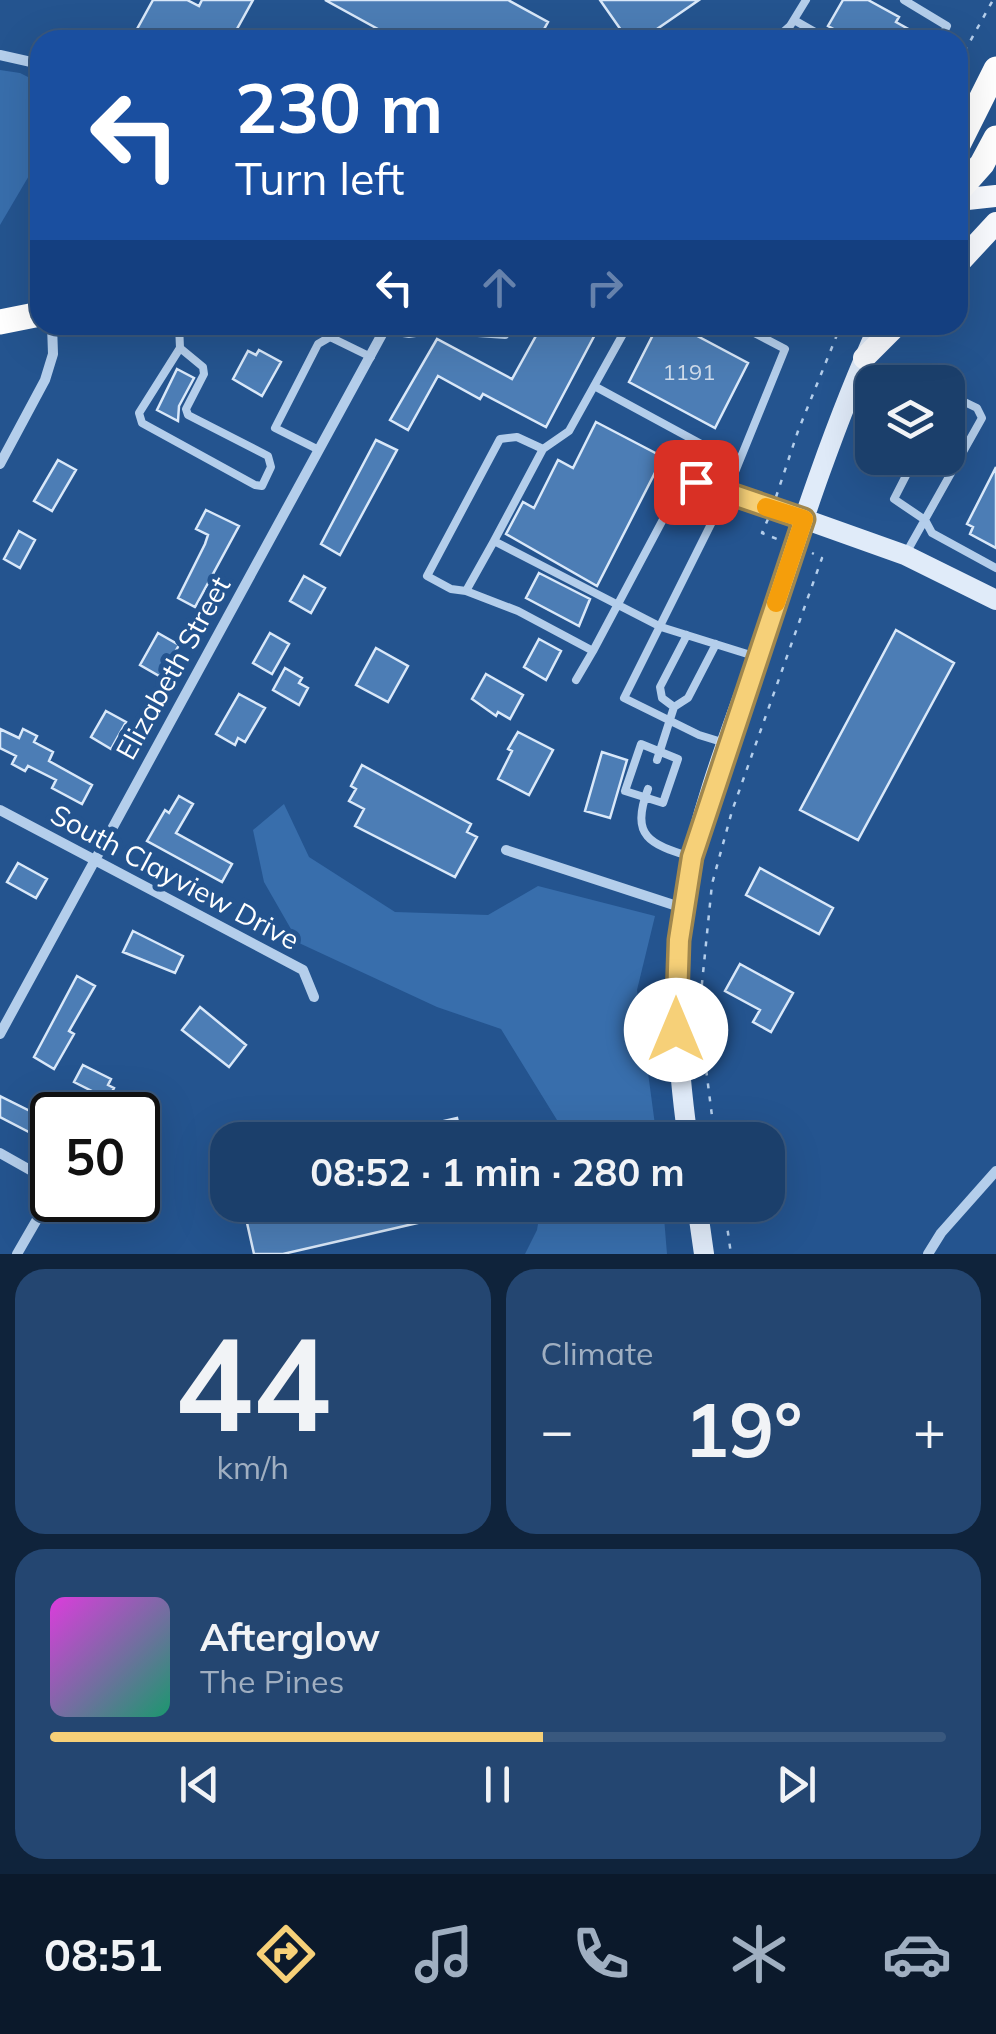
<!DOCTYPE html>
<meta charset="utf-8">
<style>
:root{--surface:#1b3f6b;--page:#244671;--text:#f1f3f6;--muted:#a0afc1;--line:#39587e;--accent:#f6d078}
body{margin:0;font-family:Mulish,sans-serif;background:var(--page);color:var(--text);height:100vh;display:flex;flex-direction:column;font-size:38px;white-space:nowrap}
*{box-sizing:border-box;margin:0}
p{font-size:32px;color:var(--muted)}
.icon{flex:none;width:55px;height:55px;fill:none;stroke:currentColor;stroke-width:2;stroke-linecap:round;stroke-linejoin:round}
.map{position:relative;height:1254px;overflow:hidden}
.side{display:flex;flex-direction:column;gap:15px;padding:15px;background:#0f233b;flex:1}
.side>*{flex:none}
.hud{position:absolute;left:30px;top:30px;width:938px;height:305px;border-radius:30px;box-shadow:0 10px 40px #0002,0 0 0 2px var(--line);background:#1a4fa0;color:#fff;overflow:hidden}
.tools{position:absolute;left:855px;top:365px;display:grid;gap:20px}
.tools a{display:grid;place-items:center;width:110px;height:110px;border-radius:20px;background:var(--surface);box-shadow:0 10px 40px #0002,0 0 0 2px var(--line);font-size:50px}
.speed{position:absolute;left:30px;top:1092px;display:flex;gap:20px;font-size:50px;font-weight:700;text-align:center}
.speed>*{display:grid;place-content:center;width:130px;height:130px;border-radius:50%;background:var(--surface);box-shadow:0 10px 40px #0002,0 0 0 2px var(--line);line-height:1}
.speed .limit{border:5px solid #111;border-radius:15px;background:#fff;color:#111}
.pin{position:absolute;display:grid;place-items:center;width:85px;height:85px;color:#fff;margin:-42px;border-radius:20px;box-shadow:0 5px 15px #0006}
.me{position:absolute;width:110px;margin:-55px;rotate:0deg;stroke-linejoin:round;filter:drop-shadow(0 0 8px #0008)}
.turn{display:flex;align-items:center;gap:35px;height:210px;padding:0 40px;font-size:45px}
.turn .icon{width:130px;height:130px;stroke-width:2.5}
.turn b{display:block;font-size:70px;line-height:85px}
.lanes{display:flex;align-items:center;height:95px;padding:0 40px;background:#0003;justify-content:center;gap:50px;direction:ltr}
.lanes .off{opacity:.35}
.big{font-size:75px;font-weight:700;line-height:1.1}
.side .card{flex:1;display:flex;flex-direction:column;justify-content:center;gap:15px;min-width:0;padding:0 35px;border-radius:30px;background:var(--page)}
.side .dial{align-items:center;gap:0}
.dial b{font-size:130px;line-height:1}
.song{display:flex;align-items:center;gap:30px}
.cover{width:120px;height:120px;border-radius:15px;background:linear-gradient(135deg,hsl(300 70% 55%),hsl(160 70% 35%))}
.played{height:10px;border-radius:5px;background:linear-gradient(90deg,var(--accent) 55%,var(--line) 55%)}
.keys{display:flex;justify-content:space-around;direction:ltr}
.heat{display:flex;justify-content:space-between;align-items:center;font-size:55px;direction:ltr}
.side .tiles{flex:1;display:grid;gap:15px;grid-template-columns:1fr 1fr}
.card:last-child{grid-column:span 2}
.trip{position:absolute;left:210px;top:1122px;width:575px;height:100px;border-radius:30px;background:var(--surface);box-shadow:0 10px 40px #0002,0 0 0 2px var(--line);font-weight:700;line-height:100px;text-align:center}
.tab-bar{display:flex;height:160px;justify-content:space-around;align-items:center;background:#0b192b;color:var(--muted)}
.tab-bar .icon{width:70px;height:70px}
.tab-bar .current{color:var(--accent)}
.tab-bar b{font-size:45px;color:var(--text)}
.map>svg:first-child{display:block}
.green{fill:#386eac}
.building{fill:#4c7db5;stroke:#d9e8f9;stroke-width:2.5}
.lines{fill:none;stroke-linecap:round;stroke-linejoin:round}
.path{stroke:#b4ceeb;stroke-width:2.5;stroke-dasharray:5 8;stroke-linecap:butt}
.lane{stroke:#b4ceeb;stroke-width:8}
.street{stroke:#b4ceeb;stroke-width:10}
.secondary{stroke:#e0ebf9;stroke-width:20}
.primary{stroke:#f9fbff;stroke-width:22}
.highway{stroke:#fff;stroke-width:25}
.route-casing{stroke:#a0874e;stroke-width:25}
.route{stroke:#f6d078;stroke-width:18}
.slow{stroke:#f59e0b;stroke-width:18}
.labels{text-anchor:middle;stroke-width:10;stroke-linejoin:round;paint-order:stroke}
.number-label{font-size:22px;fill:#d2deec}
.street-label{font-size:28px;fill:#fff;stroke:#24548f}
</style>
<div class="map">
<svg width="996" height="1254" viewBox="0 0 996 1254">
<rect width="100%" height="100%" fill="#24548f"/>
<!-- green -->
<path class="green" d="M 0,70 L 20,73 L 40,83 L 40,157 L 0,225 Z
M 284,804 L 309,857 L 395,912 L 488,915 L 538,886 L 655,916 L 637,990 L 657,1140 L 553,1140 L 557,1120 L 501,1029 L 437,1007 L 299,943 L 264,882 L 253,830 Z
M 541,1205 L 663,1205 L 667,1254 L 525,1254 L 537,1230 Z"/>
<!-- building -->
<path class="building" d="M 153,0 L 187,0 L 199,6 L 202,0 L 253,0 L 237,29 L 241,31 L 236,40 L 131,40 Z
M 325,0 L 508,0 L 548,22 L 538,40 L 398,40 Z
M 600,0 L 699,0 L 641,40 L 628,40 Z
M 843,0 L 868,0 L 899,17 L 896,22 L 928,40 L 854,40 L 828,26 Z
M 542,325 L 600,325 L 546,427 L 483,394 L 480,399 L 438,376 L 408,430 L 390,420 L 437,339 L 512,379 Z
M 658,325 L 691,325 L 688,331 L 748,363 L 715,428 L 629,382 Z
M 259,350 L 281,362 L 262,396 L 233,379 L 248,351 L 256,355 Z
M 177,369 L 194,378 L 179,406 L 178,421 L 157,410 Z
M 596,422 L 663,457 L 597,586 L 506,534 L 523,502 L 534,508 L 558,460 L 573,468 Z
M 376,440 L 397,450 L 340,555 L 321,544 Z
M 58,460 L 76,470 L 52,511 L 34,501 Z
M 996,467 L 996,548 L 970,534 L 973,527 L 967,524 Z
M 206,510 L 239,526 L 195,607 L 178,598 L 205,544 L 208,535 L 196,529 Z
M 19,531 L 35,540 L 20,568 L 4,559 Z
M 539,573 L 590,599 L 579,626 L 526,598 Z
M 304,576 L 325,588 L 311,613 L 290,601 Z
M 896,630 L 954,663 L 858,840 L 800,810 Z
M 158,633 L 179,645 L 161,677 L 140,665 Z
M 270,633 L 289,644 L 272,674 L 253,663 Z
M 539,639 L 561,651 L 546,680 L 524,667 Z
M 376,648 L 408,666 L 388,702 L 356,685 Z
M 285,668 L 302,678 L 299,683 L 308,688 L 299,705 L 273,690 Z
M 486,674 L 523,695 L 510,719 L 498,712 L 496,716 L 472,699 Z
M 239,694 L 265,708 L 245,742 L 238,738 L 235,745 L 216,734 Z
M 106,711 L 126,722 L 111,749 L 91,737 Z
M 0,729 L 19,738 L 23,729 L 37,736 L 34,742 L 53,752 L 49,761 L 92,785 L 82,804 L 52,788 L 56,780 L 28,766 L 25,771 L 12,764 L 16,756 L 0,748 Z
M 518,732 L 553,750 L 529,795 L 498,779 L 512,751 L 508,749 Z
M 602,752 L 627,760 L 610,818 L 585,811 Z
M 362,765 L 471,824 L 467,832 L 477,837 L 455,877 L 355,826 L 364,809 L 349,801 L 356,789 L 351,786 Z
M 179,796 L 193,804 L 176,833 L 232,864 L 222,882 L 147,841 L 165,810 L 169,813 Z
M 18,863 L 47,879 L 36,898 L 7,882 Z
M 760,868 L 833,908 L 819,934 L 746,895 Z
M 133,931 L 183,956 L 175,973 L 123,952 Z
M 740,964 L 793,993 L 771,1032 L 753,1022 L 760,1010 L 725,991 Z
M 77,976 L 95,986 L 69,1031 L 74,1034 L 54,1069 L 34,1057 Z
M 200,1007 L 246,1045 L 229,1067 L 182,1030 Z
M 83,1065 L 111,1079 L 108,1085 L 114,1088 L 108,1099 L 74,1082 Z
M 0,1096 L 52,1122 L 52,1144 L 0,1117 Z
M 457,1118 L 462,1140 L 384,1140 L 383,1135 Z
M 243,1205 L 308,1205 L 311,1217 L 360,1205 L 473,1205 L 474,1210 L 283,1254 L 254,1254 Z"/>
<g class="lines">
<!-- path -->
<path class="path" d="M 958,63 L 993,0
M 776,497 L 798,431 L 841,325
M 768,519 L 762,533 L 777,539
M 715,1140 L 699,1013 L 712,884 L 732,811 L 822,558 L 812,553
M 724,1205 L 731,1254"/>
<!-- lane -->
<path class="lane" d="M 904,0 L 947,26 L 940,40
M 794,20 L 829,40
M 774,40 L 790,26 L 806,0
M 179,325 L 180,348 L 139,413 L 142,423 L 255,485 L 262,486 L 271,467 L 268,456 L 188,415 L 186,409 L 204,374 L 203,367 L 180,348
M 628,325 L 569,431 L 543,449 L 494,541 L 661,627 L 757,657
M 385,330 L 409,334 L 436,330 L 505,335
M 596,387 L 738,464
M 319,450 L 275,428 L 318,344 L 330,337 L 371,357
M 915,458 L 894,499 L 925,520 L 932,533 L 996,568
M 494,541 L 466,591 L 518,611 L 593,651 L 676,495 L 696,482 L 726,494 L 785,349 L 739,325
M 905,555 L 982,418 L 977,408 L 948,394
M 466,591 L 451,589 L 427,576 L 500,439 L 517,437 L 543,449
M 576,680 L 593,651
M 674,707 L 662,698 L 660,687 L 687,635
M 725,743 L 699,735 L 624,698 L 726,494 L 800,518
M 641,744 L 678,759 L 663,803 L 625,791 Z
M 657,760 L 674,707 L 688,698 L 716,644
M 648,789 C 630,837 650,844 691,857"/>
<!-- street -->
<path class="street" d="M 0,55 L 40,64
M 0,464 L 45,380 L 53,354 L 52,325
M 0,810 L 303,970 L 314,997
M 506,850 L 683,908
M 0,1034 L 387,325
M 0,1153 L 46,1179 L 49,1186 L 43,1209 L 17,1254
M 928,1254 L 941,1233 L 996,1171"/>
<!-- secondary -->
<path class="secondary" d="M 804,519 L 905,555 L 996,600
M 688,1140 C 676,1053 671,970 687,884 C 703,795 740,709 769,624 C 802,523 835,422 879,325
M 697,1205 L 704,1254"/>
<!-- primary -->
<path class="primary" d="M 958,200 L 996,196
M 958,264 L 996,223
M 864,358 L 897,325"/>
<!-- highway -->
<path class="highway" d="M 958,145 L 996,69
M 958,191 L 982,164 L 996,138
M 0,322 L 40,314"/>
</g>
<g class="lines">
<defs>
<path id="route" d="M 676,1030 L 679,940 L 692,857 L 804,519 L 696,482"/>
</defs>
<!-- route casing -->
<use href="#route" class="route-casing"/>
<!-- route -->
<use href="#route" class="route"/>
<!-- slow -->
<path class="slow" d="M 766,507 L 804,519 L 776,603"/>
</g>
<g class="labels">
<!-- number labels -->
<g class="number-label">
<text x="689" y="380">1191</text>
</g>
<!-- street labels -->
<g class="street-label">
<text transform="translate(173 668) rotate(-61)" y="10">Elizabeth Street</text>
<text transform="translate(175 877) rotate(28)" y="10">South Clayview Drive</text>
</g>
</g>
</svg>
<div class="tools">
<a><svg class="icon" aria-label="layers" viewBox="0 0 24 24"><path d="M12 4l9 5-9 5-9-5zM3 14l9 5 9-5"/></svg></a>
</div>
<div class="speed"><div class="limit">50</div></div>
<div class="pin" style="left:696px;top:482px;background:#d93025"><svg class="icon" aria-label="arrive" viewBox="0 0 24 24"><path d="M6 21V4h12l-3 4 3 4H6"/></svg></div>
<svg class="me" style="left:676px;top:1030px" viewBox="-20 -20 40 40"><circle r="19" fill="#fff"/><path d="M0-13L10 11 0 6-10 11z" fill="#f6d078"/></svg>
<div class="trip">08:52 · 1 min · 280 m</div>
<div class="hud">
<div class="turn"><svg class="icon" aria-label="left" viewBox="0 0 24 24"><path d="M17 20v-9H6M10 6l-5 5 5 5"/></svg><div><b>230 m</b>Turn left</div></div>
<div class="lanes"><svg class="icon" aria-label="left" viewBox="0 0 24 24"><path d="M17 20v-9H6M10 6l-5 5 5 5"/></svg><svg class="icon off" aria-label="ahead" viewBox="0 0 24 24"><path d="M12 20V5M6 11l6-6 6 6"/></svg><svg class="icon off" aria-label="right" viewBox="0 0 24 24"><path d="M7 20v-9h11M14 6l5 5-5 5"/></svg></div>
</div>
</div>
<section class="side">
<div class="tiles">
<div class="card dial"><b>44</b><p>km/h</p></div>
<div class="card"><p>Climate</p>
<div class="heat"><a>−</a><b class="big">19°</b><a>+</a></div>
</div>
<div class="card">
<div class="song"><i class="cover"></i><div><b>Afterglow</b><p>The Pines</p></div></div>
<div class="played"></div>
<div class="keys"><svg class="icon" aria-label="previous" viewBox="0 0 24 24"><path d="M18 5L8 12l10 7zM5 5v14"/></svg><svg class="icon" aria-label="pause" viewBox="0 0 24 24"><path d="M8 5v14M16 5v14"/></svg><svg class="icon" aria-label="next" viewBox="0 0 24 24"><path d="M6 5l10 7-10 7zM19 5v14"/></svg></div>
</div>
</div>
</section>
<nav class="tab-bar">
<b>08:51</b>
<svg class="icon current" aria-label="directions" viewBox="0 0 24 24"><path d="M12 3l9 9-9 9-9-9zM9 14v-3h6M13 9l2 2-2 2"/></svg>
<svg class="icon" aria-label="music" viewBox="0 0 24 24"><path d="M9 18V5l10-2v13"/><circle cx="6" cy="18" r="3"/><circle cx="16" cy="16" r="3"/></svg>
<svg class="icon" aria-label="phone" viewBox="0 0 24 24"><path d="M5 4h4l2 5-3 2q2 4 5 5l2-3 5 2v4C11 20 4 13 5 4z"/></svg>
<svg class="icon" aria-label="climate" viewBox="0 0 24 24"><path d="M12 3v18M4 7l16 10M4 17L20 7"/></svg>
<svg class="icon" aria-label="car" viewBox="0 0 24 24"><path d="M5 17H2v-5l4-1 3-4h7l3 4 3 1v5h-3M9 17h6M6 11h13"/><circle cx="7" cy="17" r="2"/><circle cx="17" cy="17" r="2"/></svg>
</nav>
